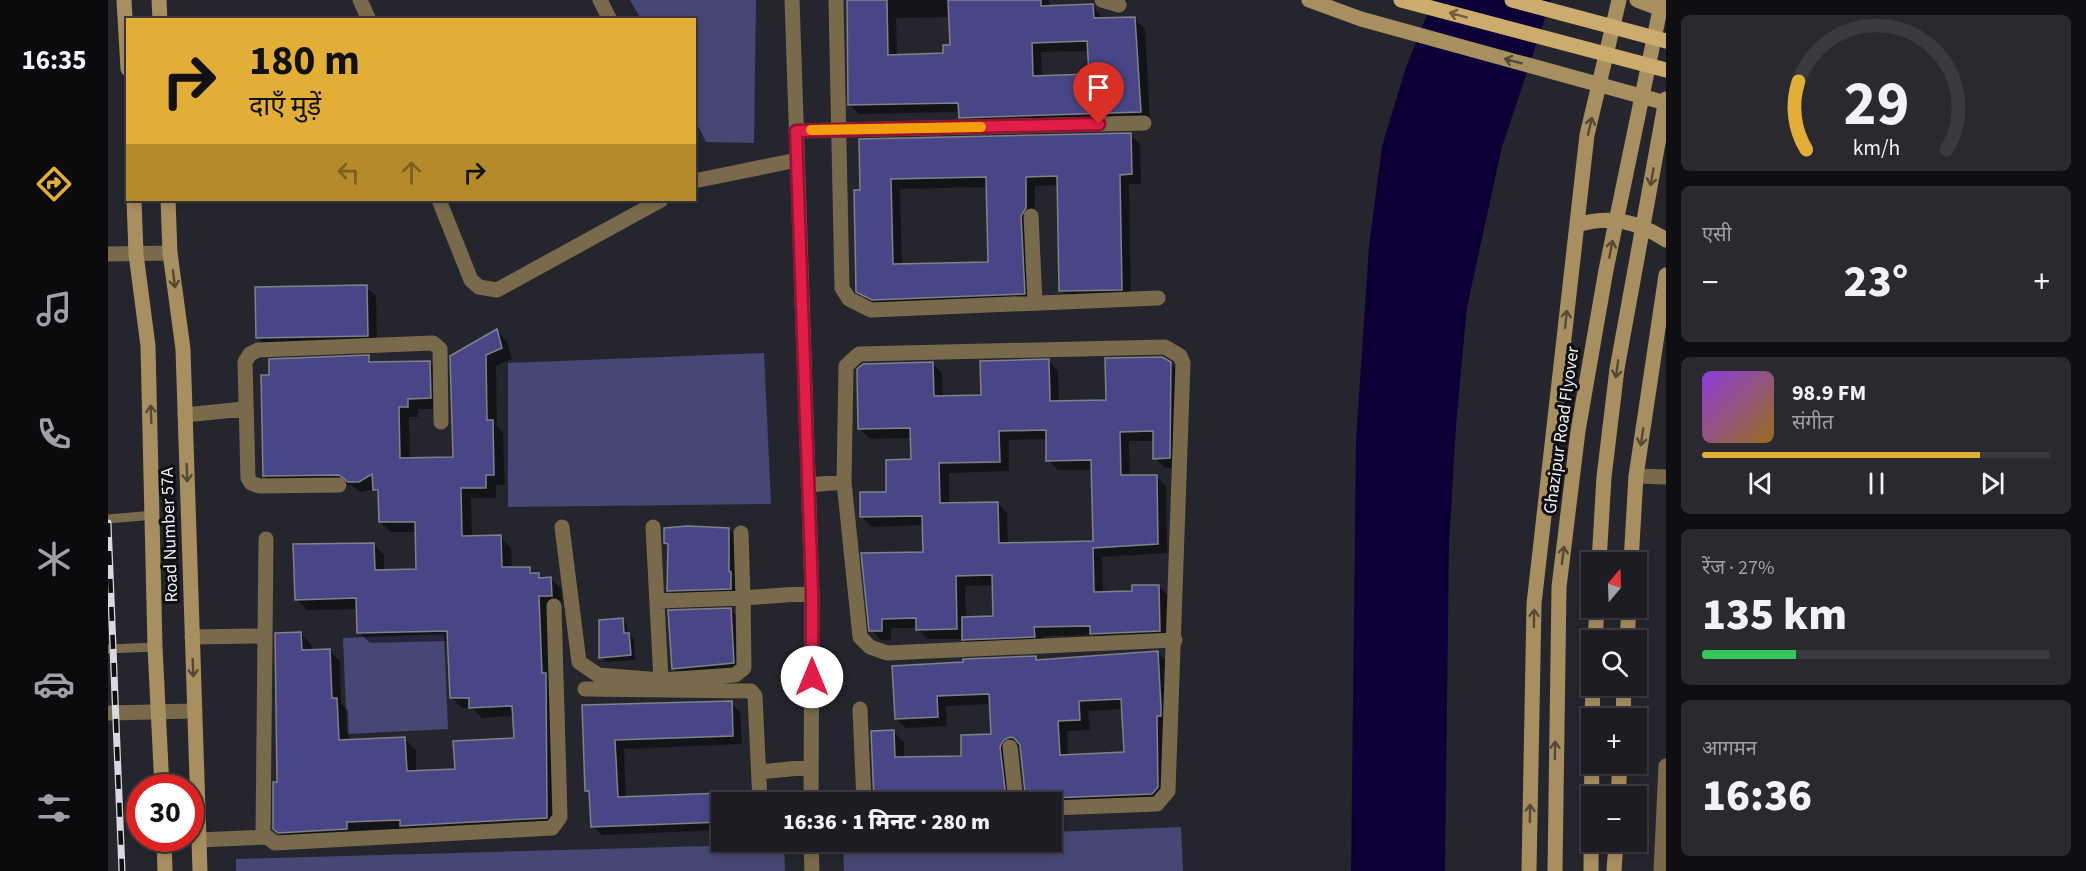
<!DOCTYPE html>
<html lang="hi">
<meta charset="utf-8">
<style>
:root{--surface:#1c1c22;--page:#29292f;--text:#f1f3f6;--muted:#a0a1a5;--line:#3a3a40;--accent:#e3ae35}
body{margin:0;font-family:"Source Sans 3","Noto Sans Devanagari",sans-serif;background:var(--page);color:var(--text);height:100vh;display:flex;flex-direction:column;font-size:22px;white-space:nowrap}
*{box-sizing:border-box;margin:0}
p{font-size:20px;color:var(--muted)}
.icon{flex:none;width:33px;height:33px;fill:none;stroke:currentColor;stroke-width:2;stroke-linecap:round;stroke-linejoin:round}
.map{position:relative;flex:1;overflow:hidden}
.panel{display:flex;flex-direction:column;gap:15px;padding:15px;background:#0f0f13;width:420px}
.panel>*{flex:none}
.banner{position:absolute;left:18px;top:18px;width:570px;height:183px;border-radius:0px;box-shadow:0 3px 9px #0003,0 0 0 2px var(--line);background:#e3ae35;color:#111;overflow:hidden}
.needle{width:39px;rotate:19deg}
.fabs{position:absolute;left:1473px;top:552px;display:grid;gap:12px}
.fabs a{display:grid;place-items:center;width:66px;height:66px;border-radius:0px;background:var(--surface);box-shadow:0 3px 9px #0003,0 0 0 2px var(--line);font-size:30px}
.speed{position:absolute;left:18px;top:774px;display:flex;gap:12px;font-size:30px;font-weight:700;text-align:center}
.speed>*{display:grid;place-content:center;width:78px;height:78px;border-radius:50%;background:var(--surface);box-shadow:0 3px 9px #0003,0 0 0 2px var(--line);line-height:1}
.speed .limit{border:9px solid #d22;background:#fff;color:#111}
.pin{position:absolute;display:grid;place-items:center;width:51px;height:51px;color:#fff;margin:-62px -26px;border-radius:50% 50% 50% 0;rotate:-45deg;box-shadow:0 0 6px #0007}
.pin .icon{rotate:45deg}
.me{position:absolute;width:66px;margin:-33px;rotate:0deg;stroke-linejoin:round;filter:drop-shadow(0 0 4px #0008)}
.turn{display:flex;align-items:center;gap:21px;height:126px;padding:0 24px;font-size:27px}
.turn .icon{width:78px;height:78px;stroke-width:2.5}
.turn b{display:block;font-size:42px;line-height:51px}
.lanes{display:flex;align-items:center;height:57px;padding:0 24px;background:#0003;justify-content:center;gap:30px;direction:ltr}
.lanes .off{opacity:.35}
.big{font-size:45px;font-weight:800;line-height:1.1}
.panel .tile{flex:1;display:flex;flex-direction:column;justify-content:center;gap:9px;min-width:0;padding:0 21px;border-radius:9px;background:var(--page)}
.panel .dial{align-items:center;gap:0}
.dial svg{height:156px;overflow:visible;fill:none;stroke:var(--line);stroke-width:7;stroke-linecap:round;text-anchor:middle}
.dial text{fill:var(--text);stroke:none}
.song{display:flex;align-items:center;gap:18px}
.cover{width:72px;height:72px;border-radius:9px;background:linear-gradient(135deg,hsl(270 70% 55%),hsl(40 70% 35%))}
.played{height:6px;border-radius:3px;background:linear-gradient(90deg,var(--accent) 80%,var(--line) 80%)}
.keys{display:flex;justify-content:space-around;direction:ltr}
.heat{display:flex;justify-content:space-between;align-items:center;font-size:33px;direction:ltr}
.charge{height:9px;border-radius:4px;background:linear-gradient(90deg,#34c759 27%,var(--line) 0)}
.trip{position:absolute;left:603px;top:792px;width:351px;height:60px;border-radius:0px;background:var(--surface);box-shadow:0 3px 9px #0003,0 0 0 2px var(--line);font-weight:800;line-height:60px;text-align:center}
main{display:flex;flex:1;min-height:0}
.menu{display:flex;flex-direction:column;width:108px;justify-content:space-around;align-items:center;background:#0b0b0e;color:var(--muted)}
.menu .icon{width:42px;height:42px}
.menu .current{color:var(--accent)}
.menu b{font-size:27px;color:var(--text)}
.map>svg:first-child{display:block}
.green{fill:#474775}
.water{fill:#0d0037}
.shadow{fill:#0007;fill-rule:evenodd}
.building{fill:#484687;stroke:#808189;stroke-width:1.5;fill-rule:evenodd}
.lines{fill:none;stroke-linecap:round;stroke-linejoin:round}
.lane{stroke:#796a4c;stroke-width:9}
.street{stroke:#796a4c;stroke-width:15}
.secondary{stroke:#a88f5f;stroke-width:15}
.primary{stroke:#ccac6d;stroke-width:15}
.rail-casing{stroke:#d9dadf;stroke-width:7}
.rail{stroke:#0f0f12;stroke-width:4.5;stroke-dasharray:14;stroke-linecap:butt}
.oneway{stroke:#6e5e40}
.oneway2{stroke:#544935}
.route-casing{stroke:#92132f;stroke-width:15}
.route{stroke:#e11d48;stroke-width:10}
.slow{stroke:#f59e0b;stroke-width:10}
.labels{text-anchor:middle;stroke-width:6;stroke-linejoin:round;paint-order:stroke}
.street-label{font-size:18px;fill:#f1f2f6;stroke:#0f0f12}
</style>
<main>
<nav class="menu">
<b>16:35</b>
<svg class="icon current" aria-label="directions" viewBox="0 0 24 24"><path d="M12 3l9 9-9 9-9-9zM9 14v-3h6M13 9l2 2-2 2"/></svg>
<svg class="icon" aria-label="music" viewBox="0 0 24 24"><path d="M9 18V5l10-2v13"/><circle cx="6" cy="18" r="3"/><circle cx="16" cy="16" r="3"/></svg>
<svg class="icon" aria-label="phone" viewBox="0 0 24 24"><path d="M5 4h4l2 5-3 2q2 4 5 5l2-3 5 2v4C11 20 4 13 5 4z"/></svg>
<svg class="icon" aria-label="climate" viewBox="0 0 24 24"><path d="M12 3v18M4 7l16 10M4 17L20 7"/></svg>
<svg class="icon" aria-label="car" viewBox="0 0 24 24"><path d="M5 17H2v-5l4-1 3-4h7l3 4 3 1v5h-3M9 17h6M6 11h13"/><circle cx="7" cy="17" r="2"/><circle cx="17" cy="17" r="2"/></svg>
<svg class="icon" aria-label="filters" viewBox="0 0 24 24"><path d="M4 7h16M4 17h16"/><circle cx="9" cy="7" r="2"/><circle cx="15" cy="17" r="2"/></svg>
</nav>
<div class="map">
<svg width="1558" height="871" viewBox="0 0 1558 871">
<rect width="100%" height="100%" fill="#25262d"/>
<!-- green -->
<path class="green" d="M 522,0 L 648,0 L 646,143 L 598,142 L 587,120 L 586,20 L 533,19 Z
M 656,353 L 663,504 L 400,507 L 400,363 Z
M 336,634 L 340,729 L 239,734 L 235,638 Z
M 1073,827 L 1075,871 L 736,871 L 735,842 L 944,842 L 944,832 Z
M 676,844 L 677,871 L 128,871 L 128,859 Z"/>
<!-- water -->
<path class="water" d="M 1325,0 L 1443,0 L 1394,147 L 1359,307 L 1348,426 L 1341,544 L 1337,871 L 1243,871 L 1248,441 L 1261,247 L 1274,146 L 1298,67 Z"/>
<!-- shadow -->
<path class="shadow" d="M 740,0 L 941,0 L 942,7 L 985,6 L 995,19 L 1027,19 L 1037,29 L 1042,121 L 862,127 L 852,117 L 852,112 L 751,114 L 741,104 ZM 842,17 L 843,46 L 836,55 L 789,56 L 788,18 ZM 981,51 L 982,76 L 934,77 L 933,52 Z
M 1022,135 L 1032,144 L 1033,184 L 1021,184 L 1023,299 L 963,300 L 953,290 L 951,185 L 927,186 L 926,303 L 775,309 L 760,301 L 750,291 L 752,141 ZM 879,187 L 881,264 L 794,265 L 792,189 Z
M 258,287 L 268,296 L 269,345 L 159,347 L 149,337 Z
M 389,331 L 399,342 L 404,359 L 388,366 L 389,426 L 395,433 L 397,485 L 388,485 L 388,498 L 363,498 L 364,537 L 392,537 L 403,548 L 404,569 L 421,569 L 435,579 L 443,579 L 453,589 L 454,606 L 441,606 L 449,829 L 177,840 L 166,829 L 193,634 L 203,644 L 204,651 L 221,650 L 232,661 L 233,704 L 240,710 L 241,741 L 297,739 L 308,750 L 308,772 L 348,771 L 407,740 L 406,716 L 374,718 L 364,708 L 354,708 L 343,697 L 341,641 L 262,643 L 251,632 L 250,609 L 199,610 L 188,599 L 265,544 L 276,555 L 276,571 L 310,571 L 309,532 L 283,532 L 272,522 L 271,494 L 266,489 L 252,492 L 243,485 L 167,486 L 156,476 L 260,357 L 266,363 L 322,362 L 333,373 L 333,409 L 310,409 L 310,417 L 301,417 L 302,459 L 347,458 L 343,357 Z
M 941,361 L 950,371 L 951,403 L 1000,402 L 1062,363 L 1073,374 L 1071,468 L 1057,468 L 1047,458 L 1046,441 L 1021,441 L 1022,477 L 1048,476 L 1058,486 L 1059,553 L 994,557 L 995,593 L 1026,592 L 1051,586 L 1060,596 L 1062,640 L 993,643 L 985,635 L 935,636 L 936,646 L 866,649 L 855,639 L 819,639 L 809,628 L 783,628 L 783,640 L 773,640 L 763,630 L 816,554 L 816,525 L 764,527 L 754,517 L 780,493 L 805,461 L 804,438 L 762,439 L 752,429 L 825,364 L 834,373 L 835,397 L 874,397 ZM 939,439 L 940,460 L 950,470 L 985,470 L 987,543 L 900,545 L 899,513 L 890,503 L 841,504 L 841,473 L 901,471 L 901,440 ZM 886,585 L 886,617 L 858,618 L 857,586 Z
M 621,529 L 628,537 L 630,595 L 568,598 L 561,590 L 562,547 L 558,543 Z
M 622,610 L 630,617 L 633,670 L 573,676 L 565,669 Z
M 515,620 L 519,625 L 520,634 L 526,639 L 527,660 L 497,662 L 493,657 Z
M 1049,652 L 1059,662 L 1060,798 L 919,802 L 913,746 L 905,749 L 906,802 L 770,802 L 767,800 L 786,732 L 796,742 L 796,759 L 855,757 L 885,735 L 883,704 L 838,706 L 839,726 L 798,728 L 788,718 L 785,667 L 927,658 L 931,661 ZM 1015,709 L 1018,753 L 960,756 L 959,731 L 982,730 L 980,711 Z
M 623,703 L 632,712 L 634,744 L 516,749 L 518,798 L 633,794 L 642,802 L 614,802 L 614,830 L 494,835 L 485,826 L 483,795 L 479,790 L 475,706 Z"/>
<!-- building -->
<path class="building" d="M 739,0 L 779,0 L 780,55 L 835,53 L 835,45 L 842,45 L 840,0 L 933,0 L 933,6 L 985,4 L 986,18 L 1027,17 L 1033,112 L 851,118 L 850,103 L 740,105 ZM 979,41 L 981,74 L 925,76 L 924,43 Z
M 1023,133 L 1024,174 L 1012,175 L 1014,290 L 951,291 L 949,176 L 918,177 L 918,208 L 913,216 L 917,294 L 764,300 L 748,292 L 746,190 L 752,190 L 751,139 ZM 878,177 L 880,262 L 785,264 L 783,179 Z
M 259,285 L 260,336 L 148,338 L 147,287 Z
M 389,329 L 394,348 L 378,355 L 379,420 L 385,420 L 386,475 L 378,475 L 378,488 L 353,488 L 354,536 L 393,535 L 394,567 L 422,567 L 422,573 L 431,573 L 431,578 L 443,577 L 444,596 L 431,596 L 434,673 L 438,673 L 439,818 L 292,826 L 292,820 L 239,822 L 239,829 L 170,833 L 165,829 L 165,782 L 169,782 L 167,633 L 193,632 L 194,650 L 222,649 L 224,698 L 229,698 L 231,740 L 297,737 L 299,771 L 347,769 L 345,741 L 406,738 L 404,706 L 361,708 L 361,698 L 342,698 L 339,631 L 249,633 L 248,598 L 187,600 L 185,544 L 266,543 L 267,570 L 308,569 L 307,522 L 271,522 L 270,490 L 265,490 L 264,474 L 251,482 L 240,482 L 231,475 L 155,476 L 153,375 L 161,375 L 161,359 L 261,355 L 261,362 L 322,361 L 323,398 L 300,399 L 300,407 L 291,407 L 292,458 L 345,457 L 342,356 Z
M 1054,357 L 1063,362 L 1062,458 L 1045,459 L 1045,431 L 1012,432 L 1013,475 L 1049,475 L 1050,544 L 985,548 L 986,592 L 1024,591 L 1024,585 L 1051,585 L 1052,631 L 982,634 L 982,626 L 926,627 L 927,637 L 854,640 L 854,617 L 885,616 L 884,575 L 848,576 L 849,629 L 808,630 L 808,618 L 774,619 L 774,631 L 761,631 L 753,553 L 815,552 L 814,516 L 752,517 L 752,492 L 778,492 L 778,460 L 803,459 L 802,428 L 750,429 L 749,369 L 755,364 L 825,362 L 826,396 L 873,395 L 872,361 L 941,359 L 942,401 L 998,400 L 997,358 ZM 938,430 L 938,461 L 983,460 L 985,541 L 891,543 L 890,502 L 832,503 L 831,463 L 892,462 L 891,431 Z
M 580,526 L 621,528 L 621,571 L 623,572 L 623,589 L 559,591 L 560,544 L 556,543 L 556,528 Z
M 623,608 L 626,663 L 564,669 L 560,610 Z
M 515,618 L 516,633 L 521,633 L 523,655 L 491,658 L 491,620 Z
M 1050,651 L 1053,707 L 1053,716 L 1049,716 L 1050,787 L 1044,794 L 944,798 L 937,802 L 918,802 L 912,745 L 906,738 L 902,737 L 896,740 L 892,747 L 898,798 L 766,800 L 763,731 L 786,730 L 787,757 L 853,756 L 853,735 L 883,734 L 881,694 L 829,696 L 830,717 L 787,719 L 784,666 L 855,662 L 855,659 L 928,656 L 928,660 ZM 1013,699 L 1016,752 L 952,755 L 950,721 L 972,720 L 971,701 Z
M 624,701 L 625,736 L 507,740 L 510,797 L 614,793 L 614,822 L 483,827 L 481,791 L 477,791 L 474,705 Z"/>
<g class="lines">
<!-- lane -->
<path class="lane" d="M 0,519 L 46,515
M 0,649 L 47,647"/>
<!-- street -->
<path class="street" d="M 252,0 L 261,20
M 492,0 L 502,20
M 684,0 L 704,593 L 703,802
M 728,0 L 734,288 L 741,299 L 763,310 L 1050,298
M 994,0 L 1011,5
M 688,131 L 1036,123
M 586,181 L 689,160
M 331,200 L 363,280 L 371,287 L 389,290 L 553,200
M 923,216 L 927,303
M 0,254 L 62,253
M 77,415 L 136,409
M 1528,476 L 1558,477
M 231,485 L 151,486 L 143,483 L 140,478 L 137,362 L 142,354 L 150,350 L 325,343 L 332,349 L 333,422
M 700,485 L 736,482
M 454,527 L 471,662 L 490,675 L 553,680 L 627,675 L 636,668 L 635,598 L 704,593
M 545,527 L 553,680
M 158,539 L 155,834 L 167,843 L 444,828 L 452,817 L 446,606
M 549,601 L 635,598 L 633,533
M 84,637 L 156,636
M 477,689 L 643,691 L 647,696 L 652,802
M 752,709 L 756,802
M 0,713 L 86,711
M 902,747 L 908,802
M 651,772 L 702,767
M 944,808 L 1049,804 L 1060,791 L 1075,363 L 1072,356 L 1057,347 L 751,354 L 738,366 L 736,482 L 752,637 L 762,647 L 779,653 L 1067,640
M 91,840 L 158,837
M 703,842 L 704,871
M 1553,871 L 1558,766"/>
<!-- secondary -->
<path class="secondary" d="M 16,0 L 20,69
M 51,0 L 52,20
M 1201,0 L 1253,19 L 1558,103
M 1529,0 L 1558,11
M 26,200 L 28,254 L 40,346 L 47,647 L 54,788
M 60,200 L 62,253 L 75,349 L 92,871
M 1469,225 C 1502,215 1529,221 1558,240
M 1491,562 L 1496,477 L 1509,369 L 1558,99
M 1523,562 L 1528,476 L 1558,275
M 1487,640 L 1489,608
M 1519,640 L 1521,608
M 1484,718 L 1485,686
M 1515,718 L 1516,686
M 1510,796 L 1512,764
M 56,838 L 57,871
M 1421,871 L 1426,604 L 1479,135 L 1511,0
M 1447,871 L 1451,587 L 1470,431 L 1498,270 L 1554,0
M 1483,871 L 1484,739
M 1506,871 L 1508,842"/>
<!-- primary -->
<path class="primary" d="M 1293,0 L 1558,70
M 1404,0 L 1558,41"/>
<defs>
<path id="rail" d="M 0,523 L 14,871"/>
</defs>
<!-- rail casing -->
<use href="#rail" class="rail-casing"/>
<!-- rail -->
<use href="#rail" class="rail"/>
</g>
<!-- one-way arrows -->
<defs><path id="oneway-shaft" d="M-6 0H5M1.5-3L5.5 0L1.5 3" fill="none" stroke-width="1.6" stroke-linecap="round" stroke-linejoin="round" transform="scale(1.5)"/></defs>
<use class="oneway" href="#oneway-shaft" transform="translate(1350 15) rotate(-165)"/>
<g class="oneway2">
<use href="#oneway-shaft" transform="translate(1405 61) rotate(-165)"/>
<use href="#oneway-shaft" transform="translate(1482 126) rotate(-77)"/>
<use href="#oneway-shaft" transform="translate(1544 177) rotate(100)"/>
<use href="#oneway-shaft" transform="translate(1503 249) rotate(-79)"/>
<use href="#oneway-shaft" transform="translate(66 279) rotate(83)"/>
<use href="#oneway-shaft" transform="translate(1458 319) rotate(-84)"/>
<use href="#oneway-shaft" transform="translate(1509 369) rotate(98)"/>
<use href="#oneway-shaft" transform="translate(43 414) rotate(-92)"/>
<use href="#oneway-shaft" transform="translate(1534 437) rotate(98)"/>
<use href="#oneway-shaft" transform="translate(79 473) rotate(88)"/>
<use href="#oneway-shaft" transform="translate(1455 555) rotate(-83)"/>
<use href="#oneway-shaft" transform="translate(1426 618) rotate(-89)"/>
<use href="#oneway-shaft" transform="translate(85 668) rotate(88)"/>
<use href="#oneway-shaft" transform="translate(1447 750) rotate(-89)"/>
<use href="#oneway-shaft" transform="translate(1422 813) rotate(-89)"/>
</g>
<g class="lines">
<defs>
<path id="route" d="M 704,677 L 704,593 L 688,131 L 991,124"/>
</defs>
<!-- route casing -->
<use href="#route" class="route-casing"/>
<!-- route -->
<use href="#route" class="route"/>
<!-- slow -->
<path class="slow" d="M 703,130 L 873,127"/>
</g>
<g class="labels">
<!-- street labels -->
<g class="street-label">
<text transform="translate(1453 430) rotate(-82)" y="6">Ghazipur Road Flyover</text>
<text transform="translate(61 535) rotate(-92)" y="6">Road Number 57A</text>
</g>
</g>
</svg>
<div class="fabs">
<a><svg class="needle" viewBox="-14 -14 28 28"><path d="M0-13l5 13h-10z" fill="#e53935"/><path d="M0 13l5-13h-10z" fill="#a0a1a5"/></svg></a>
<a><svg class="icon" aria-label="search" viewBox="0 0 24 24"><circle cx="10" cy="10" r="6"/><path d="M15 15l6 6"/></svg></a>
<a>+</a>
<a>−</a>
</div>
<div class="speed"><div class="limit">30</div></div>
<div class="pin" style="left:991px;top:124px;background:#d93025"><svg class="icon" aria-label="arrive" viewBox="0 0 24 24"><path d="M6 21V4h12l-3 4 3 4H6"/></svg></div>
<svg class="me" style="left:704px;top:677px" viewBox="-20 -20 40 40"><circle r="19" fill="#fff"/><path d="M0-13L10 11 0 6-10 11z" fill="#e11d48"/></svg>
<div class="trip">16:36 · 1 मिनट · 280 m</div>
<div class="banner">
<div class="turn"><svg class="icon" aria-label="right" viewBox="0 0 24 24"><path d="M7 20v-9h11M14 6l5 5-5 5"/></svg><div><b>180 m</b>दाएँ मुड़ें</div></div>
<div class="lanes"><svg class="icon off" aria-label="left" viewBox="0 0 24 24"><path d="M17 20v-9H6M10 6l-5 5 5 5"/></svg><svg class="icon off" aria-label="ahead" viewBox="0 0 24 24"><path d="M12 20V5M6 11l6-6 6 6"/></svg><svg class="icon" aria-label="right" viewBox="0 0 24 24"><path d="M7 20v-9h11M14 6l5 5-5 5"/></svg></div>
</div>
</div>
<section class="panel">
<div class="tile dial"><svg viewBox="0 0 100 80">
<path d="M14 69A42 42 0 1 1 86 69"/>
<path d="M14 69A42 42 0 0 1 10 34" stroke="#e3ae35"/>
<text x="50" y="56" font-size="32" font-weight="700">29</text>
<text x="50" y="72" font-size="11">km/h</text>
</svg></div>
<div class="tile"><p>एसी</p>
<div class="heat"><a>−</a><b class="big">23°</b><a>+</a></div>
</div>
<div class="tile">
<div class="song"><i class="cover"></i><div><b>98.9 FM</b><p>संगीत</p></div></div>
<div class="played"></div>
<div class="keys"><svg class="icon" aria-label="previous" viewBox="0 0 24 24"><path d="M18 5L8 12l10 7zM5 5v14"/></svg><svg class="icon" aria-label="pause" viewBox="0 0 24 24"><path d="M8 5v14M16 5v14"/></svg><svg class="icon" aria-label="next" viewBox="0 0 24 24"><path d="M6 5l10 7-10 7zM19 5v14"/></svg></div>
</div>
<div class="tile"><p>रेंज · 27%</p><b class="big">135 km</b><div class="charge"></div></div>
<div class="tile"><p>आगमन</p><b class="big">16:36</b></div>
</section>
</main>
